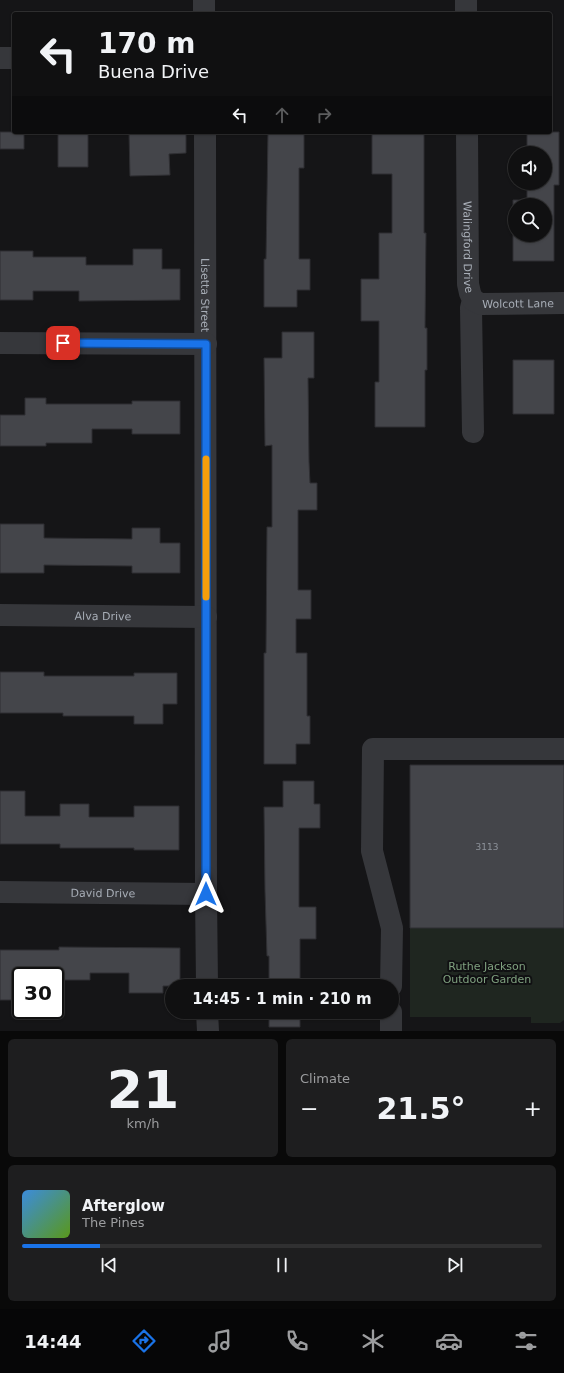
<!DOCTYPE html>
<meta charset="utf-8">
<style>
:root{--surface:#101011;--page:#1e1e1f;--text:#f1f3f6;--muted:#9c9d9f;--line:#303031;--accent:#1a73e8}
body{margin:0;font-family:"DejaVu Sans",sans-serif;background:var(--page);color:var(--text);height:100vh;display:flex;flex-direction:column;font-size:15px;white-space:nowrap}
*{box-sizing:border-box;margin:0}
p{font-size:13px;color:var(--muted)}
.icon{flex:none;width:22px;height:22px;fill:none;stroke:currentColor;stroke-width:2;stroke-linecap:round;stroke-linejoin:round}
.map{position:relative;height:1031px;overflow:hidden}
.details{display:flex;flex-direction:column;gap:8px;padding:8px;background:#090909;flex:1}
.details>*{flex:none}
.banner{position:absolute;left:12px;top:12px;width:540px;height:122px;border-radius:4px;box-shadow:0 1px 3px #0004,0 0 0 1px var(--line);background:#101011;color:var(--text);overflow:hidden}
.controls{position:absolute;left:508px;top:146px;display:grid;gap:8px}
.controls a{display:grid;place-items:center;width:44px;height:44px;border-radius:50%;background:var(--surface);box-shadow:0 1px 3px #0004,0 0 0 1px var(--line);font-size:20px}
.speed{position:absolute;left:12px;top:967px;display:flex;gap:8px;font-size:20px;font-weight:700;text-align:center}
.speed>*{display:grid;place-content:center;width:52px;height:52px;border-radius:50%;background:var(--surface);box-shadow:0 1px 3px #0004,0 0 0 1px var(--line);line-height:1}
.speed .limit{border:2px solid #111;border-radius:6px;background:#fff;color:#111}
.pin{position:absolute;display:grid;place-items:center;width:34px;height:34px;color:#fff;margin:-17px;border-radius:8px;box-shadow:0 2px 6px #0006}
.me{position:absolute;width:44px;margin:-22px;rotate:0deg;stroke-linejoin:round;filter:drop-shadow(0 0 3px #0008)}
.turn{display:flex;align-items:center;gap:14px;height:84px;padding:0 20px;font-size:18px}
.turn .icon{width:52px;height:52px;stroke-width:2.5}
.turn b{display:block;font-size:28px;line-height:34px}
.lanes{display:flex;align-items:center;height:38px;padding:0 20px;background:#0003;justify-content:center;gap:20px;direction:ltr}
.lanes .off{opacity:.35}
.big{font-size:30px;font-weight:700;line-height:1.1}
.details .tile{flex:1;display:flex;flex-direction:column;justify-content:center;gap:6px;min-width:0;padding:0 14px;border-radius:6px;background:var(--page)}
.details .dial{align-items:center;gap:0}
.dial b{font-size:52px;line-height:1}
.song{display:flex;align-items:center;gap:12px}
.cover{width:48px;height:48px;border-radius:6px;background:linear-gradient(135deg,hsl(210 70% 55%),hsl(90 70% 35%))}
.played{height:4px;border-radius:2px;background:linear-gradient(90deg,var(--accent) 15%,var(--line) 15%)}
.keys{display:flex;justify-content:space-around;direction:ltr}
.heat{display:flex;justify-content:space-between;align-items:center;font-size:22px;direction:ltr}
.details .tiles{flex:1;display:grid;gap:8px;grid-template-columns:1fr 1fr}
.tile:last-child{grid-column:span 2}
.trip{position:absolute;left:165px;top:979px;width:234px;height:40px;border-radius:20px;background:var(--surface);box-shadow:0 1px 3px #0004,0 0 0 1px var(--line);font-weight:700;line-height:40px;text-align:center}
.tabs{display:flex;height:64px;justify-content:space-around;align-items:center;background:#060607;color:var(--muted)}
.tabs .icon{width:28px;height:28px}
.tabs .current{color:var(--accent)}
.tabs b{font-size:18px;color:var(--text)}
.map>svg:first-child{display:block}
.green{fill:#1f2620}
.building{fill:#44454a;stroke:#2f2f33;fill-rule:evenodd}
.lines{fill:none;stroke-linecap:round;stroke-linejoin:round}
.minor{stroke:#36373b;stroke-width:22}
.route-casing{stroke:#114b97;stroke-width:10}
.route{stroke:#1a73e8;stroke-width:7}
.slow{stroke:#f59e0b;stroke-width:7}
.labels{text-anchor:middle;stroke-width:4;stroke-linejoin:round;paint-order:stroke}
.number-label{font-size:9px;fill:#8e939b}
.street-label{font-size:11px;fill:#a7adb6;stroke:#101012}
.park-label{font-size:11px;fill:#7fa07f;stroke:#101012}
</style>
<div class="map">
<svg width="564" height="1031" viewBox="0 0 564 1031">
<rect width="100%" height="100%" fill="#151517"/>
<!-- green -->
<path class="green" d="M 410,928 L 564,928 L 564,1020 L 560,1023 L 531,1023 L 531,1017 L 410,1017 Z"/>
<!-- building -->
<path class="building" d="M 0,132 L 24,132 L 24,149 L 0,149 Z
M 58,132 L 88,132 L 88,167 L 58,167 Z
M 129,132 L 186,132 L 186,153 L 169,154 L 170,175 L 130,176 Z
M 268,132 L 304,132 L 304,168 L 299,168 L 299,259 L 310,259 L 310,290 L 297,290 L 297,307 L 264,307 L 264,259 L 266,259 Z
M 527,132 L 559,132 L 559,185 L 554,185 L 554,261 L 513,261 L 513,200 L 527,200 L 527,183 L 545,183 L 545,153 L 527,153 ZM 515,205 L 545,205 L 545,235 L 515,235 Z
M 372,134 L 424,134 L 424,233 L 426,233 L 425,328 L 427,328 L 427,370 L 425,370 L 425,427 L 375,427 L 375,382 L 379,382 L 379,321 L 361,321 L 361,279 L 379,279 L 379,233 L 392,233 L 392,174 L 372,174 Z
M 133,249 L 162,249 L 162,269 L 180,269 L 180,300 L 79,301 L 79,291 L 33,291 L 33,300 L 0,300 L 0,251 L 33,251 L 33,257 L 86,257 L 86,265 L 133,265 Z
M 282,332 L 314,332 L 314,378 L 308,378 L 309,462 L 310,483 L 317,483 L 317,510 L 298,510 L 298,590 L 311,590 L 311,619 L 296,619 L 296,653 L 307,653 L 307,716 L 310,716 L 310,744 L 296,744 L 296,764 L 264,764 L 264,653 L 266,653 L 267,527 L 272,527 L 272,445 L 265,446 L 264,358 L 282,358 Z
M 513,360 L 554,360 L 554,414 L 513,414 Z
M 25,398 L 46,398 L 46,404 L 132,404 L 132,401 L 180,401 L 180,434 L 132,434 L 132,429 L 92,429 L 92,443 L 46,443 L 46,446 L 0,446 L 0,415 L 25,415 Z
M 0,524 L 44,524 L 44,538 L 132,539 L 132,528 L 160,528 L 160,543 L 180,543 L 180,573 L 132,573 L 132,566 L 44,565 L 44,573 L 0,573 Z
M 0,672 L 44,672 L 44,676 L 134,676 L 134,673 L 177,673 L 177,704 L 163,704 L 163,724 L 134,724 L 134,716 L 63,716 L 63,713 L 0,713 Z
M 410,765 L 564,765 L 564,928 L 410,928 Z
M 283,781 L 314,781 L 314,804 L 320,804 L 320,828 L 299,828 L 299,907 L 316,907 L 316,939 L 300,939 L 300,986 L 269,986 L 269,956 L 267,956 L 265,891 L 264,807 L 283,807 Z
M 0,791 L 25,791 L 25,816 L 60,816 L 60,804 L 89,804 L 89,817 L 134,817 L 134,806 L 179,806 L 179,850 L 134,850 L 134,848 L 60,848 L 60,844 L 0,844 Z
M 59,947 L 180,948 L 180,986 L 163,986 L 163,993 L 129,993 L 129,973 L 90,973 L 90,980 L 59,980 L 59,973 L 27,973 L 27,976 L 21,976 L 21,1000 L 0,1000 L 0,950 L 59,950 Z
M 269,1012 L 300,1012 L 300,1027 L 269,1027 Z"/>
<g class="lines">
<!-- minor -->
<g class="minor">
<path d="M 204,0 L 204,14"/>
<path d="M 466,0 L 466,14"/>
<path d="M 0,58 L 14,58"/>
<path id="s1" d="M 205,132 L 206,894 L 207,986"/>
<path id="s2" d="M 467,132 L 468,284 L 470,293 L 473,300 L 471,308 L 473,432"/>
<path id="s3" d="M 473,300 L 481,304 L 564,303"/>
<path d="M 0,343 L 206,344"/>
<path id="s4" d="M 0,615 L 206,617"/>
<path id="s5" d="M 0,892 L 206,894"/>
<path d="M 391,986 L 392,928 L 372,851 L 373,749 L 564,749"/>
<path d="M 207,1012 L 208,1031"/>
<path d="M 391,1031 L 391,1012"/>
</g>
</g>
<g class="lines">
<defs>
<path id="route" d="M 63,343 L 206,344 L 206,894"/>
</defs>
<!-- route casing -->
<use href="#route" class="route-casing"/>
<!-- route -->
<use href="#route" class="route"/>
<!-- slow -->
<path class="slow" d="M 206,459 L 206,597"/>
</g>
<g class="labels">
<!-- number labels -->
<g class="number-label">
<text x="487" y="850">3113</text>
</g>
<!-- street labels -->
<g class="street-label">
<text dy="4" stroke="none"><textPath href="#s2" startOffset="115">Walingford Drive</textPath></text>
<text dy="4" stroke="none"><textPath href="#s1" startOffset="163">Lisetta Street</textPath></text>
<text dy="4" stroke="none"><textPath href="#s3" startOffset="46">Wolcott Lane</textPath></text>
<text dy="4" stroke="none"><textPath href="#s4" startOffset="103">Alva Drive</textPath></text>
<text dy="4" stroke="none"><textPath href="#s5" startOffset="103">David Drive</textPath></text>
</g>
<!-- park labels -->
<g class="park-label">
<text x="487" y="970">Ruthe Jackson<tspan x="487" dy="13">Outdoor Garden</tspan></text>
</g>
</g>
</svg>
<div class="controls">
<a><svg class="icon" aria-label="sound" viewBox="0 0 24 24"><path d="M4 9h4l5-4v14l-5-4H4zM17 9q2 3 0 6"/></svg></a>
<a><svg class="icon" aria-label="search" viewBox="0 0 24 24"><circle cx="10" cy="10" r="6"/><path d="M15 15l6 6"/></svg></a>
</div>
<div class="speed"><div class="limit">30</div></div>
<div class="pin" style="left:63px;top:343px;background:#d93025"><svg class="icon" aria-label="arrive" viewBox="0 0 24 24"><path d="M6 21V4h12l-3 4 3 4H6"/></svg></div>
<svg class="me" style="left:206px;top:894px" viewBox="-20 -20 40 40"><path d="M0-17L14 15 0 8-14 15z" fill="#1a73e8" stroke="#fff" stroke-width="4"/></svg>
<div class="trip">14:45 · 1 min · 210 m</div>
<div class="banner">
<div class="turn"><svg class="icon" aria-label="left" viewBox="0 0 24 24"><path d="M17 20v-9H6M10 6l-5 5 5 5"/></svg><div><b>170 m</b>Buena Drive</div></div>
<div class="lanes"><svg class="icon" aria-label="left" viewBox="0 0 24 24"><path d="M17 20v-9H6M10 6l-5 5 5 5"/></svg><svg class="icon off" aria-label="ahead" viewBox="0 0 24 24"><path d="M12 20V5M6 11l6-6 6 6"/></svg><svg class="icon off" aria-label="right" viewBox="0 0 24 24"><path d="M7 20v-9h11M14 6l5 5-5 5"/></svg></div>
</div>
</div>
<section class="details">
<div class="tiles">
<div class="tile dial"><b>21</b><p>km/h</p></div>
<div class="tile"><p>Climate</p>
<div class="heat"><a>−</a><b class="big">21.5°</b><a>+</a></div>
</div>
<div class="tile">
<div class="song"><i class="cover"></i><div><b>Afterglow</b><p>The Pines</p></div></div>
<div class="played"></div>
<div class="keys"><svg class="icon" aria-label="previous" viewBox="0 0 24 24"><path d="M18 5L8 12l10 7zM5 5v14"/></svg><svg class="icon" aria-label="pause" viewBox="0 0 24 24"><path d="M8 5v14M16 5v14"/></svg><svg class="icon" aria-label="next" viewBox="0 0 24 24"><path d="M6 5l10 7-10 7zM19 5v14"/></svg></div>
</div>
</div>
</section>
<nav class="tabs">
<b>14:44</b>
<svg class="icon current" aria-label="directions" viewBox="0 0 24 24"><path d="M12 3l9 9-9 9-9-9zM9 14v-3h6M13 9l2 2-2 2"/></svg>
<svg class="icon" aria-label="music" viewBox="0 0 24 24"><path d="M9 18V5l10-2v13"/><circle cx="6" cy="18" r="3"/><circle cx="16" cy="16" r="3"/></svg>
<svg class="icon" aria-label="phone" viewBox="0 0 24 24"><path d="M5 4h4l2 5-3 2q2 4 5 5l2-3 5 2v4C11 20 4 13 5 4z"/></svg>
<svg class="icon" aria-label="climate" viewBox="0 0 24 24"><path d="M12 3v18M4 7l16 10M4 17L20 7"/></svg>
<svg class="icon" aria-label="car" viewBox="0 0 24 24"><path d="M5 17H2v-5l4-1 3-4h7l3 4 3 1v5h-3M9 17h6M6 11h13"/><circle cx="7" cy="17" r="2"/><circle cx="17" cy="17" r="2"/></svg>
<svg class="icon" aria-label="filters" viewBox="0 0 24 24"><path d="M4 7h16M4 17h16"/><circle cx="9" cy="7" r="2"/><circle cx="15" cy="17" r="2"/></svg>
</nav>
